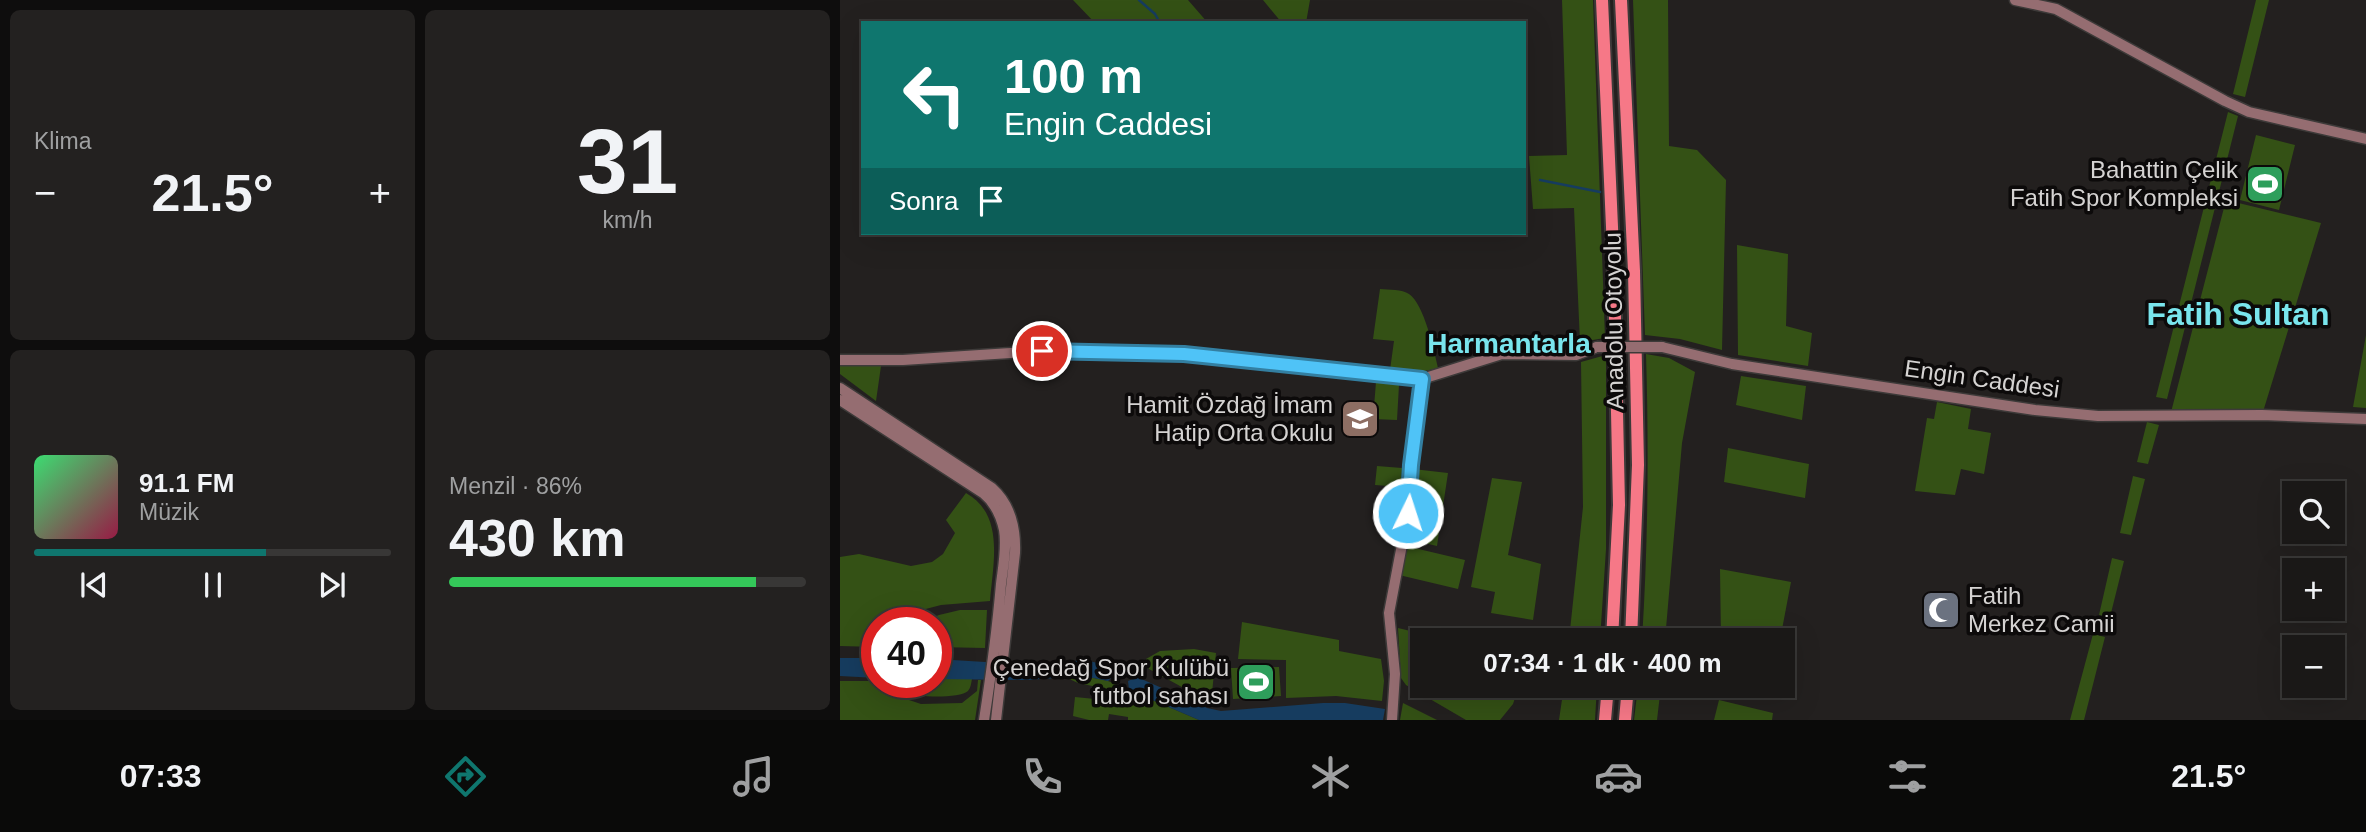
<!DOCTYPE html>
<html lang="tr">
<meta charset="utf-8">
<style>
:root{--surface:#1a1817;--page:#232120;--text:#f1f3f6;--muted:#9fa0a1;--line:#383736;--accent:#0f766e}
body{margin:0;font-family:Helvetica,sans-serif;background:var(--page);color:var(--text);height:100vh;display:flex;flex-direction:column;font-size:26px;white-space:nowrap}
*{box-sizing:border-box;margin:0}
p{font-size:23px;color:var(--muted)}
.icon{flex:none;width:38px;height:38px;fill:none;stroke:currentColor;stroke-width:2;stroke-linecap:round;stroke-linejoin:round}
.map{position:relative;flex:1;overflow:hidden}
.sheet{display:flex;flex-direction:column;gap:10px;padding:10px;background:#0e0d0d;width:840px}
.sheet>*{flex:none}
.guide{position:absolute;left:21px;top:21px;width:665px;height:214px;border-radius:0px;box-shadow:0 7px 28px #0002,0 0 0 2px var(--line);background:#0f766e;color:#fff;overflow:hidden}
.tools{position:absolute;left:1442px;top:481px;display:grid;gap:14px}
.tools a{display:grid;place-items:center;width:63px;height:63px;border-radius:0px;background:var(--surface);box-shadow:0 7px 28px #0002,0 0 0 2px var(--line);font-size:35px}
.speed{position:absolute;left:21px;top:607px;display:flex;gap:14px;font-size:35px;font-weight:700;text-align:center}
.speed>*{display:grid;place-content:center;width:91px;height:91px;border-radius:50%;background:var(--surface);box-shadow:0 7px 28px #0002,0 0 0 2px var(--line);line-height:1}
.speed .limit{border:10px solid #d22;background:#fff;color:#111}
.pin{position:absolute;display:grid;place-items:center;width:60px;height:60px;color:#fff;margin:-30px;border:4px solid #fff;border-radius:50%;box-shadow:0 2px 7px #0007}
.me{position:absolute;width:77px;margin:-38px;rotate:4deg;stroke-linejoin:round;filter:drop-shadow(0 0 5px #0008)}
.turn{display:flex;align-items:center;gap:24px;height:147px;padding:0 28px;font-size:32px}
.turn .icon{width:91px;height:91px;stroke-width:2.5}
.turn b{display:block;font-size:49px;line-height:60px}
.then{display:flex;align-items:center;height:66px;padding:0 28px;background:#0003;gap:14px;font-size:26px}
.big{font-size:52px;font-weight:700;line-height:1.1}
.sheet .tile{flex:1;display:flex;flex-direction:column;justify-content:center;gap:10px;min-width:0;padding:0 24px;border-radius:10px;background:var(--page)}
.sheet .dial{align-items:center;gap:0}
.dial b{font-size:91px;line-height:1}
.song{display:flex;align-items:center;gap:21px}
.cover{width:84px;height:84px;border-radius:10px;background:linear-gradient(135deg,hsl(140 70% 55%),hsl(340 70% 35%))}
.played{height:7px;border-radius:4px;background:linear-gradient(90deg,var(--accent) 65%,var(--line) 65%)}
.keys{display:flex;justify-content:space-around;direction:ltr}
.heat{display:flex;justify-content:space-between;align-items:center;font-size:38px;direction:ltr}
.charge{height:10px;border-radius:5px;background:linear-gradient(90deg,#34c759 86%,var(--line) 0)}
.sheet .tiles{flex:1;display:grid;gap:10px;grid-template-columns:repeat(2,1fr)}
.trip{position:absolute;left:570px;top:628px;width:385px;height:70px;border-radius:0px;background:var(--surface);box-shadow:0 7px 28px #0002,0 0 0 2px var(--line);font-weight:700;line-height:70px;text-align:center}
.dock{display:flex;height:112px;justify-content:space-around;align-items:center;background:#0a0a09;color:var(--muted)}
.dock .icon{width:49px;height:49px}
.dock .active{color:var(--accent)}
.dock b{font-size:32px;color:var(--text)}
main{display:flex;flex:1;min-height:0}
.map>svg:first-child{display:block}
.green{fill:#345115}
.water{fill:#163c5f}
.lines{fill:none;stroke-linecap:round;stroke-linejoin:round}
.stream{stroke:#163c5f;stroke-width:2.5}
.secondary-casing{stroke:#3d3a39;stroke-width:13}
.highway-casing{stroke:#3d3a39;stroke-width:16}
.secondary{stroke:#956d71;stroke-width:10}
.highway{stroke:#f67887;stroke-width:12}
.secondary-bridge-casing{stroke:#3d3a39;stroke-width:13;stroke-linecap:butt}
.secondary-bridge{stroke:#956d71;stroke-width:10}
.route-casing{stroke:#337fa1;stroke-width:18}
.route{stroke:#4fc3f7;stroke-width:12}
.labels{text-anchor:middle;stroke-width:7;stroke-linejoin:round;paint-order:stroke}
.poi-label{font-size:24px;fill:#d5d3d2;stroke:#0c0a0a;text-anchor:end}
.street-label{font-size:24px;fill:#d5d3d2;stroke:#0c0a0a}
.quarter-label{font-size:28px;font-weight:bold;fill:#79e5ed;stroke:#0c0a0a}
.district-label{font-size:32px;font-weight:bold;fill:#79e5ed;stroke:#0c0a0a}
</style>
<main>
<section class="sheet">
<div class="tiles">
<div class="tile"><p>Klima</p>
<div class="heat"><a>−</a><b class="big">21.5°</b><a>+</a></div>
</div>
<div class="tile dial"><b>31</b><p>km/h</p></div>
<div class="tile">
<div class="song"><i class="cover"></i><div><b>91.1 FM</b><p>Müzik</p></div></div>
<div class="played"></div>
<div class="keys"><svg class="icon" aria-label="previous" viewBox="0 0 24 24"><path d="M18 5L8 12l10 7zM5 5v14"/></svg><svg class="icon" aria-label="pause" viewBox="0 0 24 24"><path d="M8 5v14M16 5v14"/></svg><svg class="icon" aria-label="next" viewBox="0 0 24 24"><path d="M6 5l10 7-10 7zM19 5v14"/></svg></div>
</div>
<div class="tile"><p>Menzil · 86%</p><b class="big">430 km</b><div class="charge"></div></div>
</div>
</section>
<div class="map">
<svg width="1526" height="720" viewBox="0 0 1526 720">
<rect width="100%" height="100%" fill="#23201f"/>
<!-- green -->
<path class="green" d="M 233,0 L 348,0 L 368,23 L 255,23 Z
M 423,0 L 470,0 L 466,23 L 442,23 Z
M 722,0 L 753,0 L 765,338 L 740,342 L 734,208 L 693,209 L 689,156 L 727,155 Z
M 793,0 L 828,0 L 829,146 L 857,150 L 886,180 L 882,350 L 840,339 L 805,335 Z
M 1416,0 L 1429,0 L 1405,97 L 1393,94 Z
M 1388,112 L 1398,116 L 1327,399 L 1316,397 Z
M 1416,135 L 1455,145 L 1439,210 L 1400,200 Z
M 1386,200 L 1481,223 L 1422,415 L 1330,416 Z
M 897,245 L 948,254 L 946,326 L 972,333 L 968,366 L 898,355 Z
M 540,289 C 549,290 562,289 569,294 C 584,304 594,350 598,368 L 581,372 L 550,370 L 554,341 L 533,339 Z
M 1526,335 L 1526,408 L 1513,407 Z
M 806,354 L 829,358 L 855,372 L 842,443 L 825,640 L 802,640 C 808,545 809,450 806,354 Z
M 766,355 L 766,549 L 760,640 L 729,640 L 743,507 L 741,362 Z
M 0,366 L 41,366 L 36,401 L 0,374 Z
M 901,376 L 966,386 L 962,420 L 896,405 Z
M 536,382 L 559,385 L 557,420 L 533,419 Z
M 1097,402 L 1131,409 L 1128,429 L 1151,433 L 1144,474 L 1121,469 L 1115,495 L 1075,491 L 1087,418 L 1094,419 Z
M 1307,422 L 1319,425 L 1308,464 L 1297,462 Z
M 888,448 L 969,464 L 965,498 L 884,482 Z
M 537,466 L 562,468 L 561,487 L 535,485 Z
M 573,469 L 608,473 L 597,546 L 567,539 Z
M 1293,476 L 1305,479 L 1291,535 L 1280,533 Z
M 652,478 L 682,482 L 668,555 L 701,564 L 693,620 L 651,613 L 655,592 L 631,587 Z
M 126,493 C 165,515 153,563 150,601 L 101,605 L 78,611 L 53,623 L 37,623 L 37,647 L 0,646 L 0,557 L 19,554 L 71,566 L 92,562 L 103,554 L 115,533 L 106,520 Z
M 566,546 L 625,560 L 618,589 L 559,575 Z
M 1272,558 L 1284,561 L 1270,617 L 1259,615 Z
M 880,569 L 951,582 L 940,640 L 881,640 Z
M 120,610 L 147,610 L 145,648 L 96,647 L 96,623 L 78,623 L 99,615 Z
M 402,622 L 499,640 L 499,651 L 541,659 L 544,681 L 542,701 L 496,696 L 446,698 L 446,660 L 398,659 Z
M 558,628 L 608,640 L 583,640 L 583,686 L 679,686 L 673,704 L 660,720 L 626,720 L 566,685 L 561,678 Z
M 1253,634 L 1265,637 L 1244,720 L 1230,720 Z
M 354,649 L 376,653 L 371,703 L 309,669 L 306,659 L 320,651 Z
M 439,667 L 441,696 L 393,699 L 391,668 Z
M 244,676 L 268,681 L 359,720 L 288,720 L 288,717 L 269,714 L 268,720 L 249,720 L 233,716 L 235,697 L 255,699 L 257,687 L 238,683 L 225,677 Z
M 96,679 L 132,679 C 131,684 131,687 128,691 C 121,698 79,698 70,693 L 68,683 L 96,682 Z
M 138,680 L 141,680 L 135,720 L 0,720 L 0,681 L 37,681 L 38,687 L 63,689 L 64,695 L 69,700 L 81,704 L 122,703 L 137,691 Z
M 724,686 L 757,686 L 755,720 L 719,720 Z
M 798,686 L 821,686 L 817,720 L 794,720 Z
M 885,686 L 932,686 L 930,699 Z
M 879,700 L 933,713 L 932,720 L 874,720 Z
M 563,703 L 597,720 L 560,720 Z"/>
<!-- water -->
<path class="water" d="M 0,658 L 37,658 L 37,678 L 0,676 Z
M 96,659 L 193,665 L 245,660 L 274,667 L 274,675 L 268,681 L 244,676 L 187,680 L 96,679 Z
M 297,677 L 367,708 L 381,711 L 483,703 L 505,703 L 545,709 L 543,720 L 359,720 L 289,690 L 288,681 Z"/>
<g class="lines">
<!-- stream -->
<path class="stream" d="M 299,0 L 315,14 L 320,23
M 700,180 L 760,192"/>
<defs>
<path id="secondary" d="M 1175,0 L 1216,9 L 1385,101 L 1409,112 L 1526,139
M 822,347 L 892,364 L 1195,410 L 1258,416 L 1422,415 L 1526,419
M 0,360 L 63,360 L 202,351 L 309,352 L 376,356 L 582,379 L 662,354 L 736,355 L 757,347
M 0,388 L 152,488 C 171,505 176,528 175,553 L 156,720
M 0,400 L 143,493 C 154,502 161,516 164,530 C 167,547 163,567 161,584 C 157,630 151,675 144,720
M 552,720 L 555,674 L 549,613 L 568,513 L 571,465 L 582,379"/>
<path id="highway" d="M 762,0 L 774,272 L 779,505 L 772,640
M 781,0 L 794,271 L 798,465 L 791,640
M 765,720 L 768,686
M 785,720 L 788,686"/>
</defs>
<!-- secondary casing -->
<use href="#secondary" class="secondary-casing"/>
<!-- highway casing -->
<use href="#highway" class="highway-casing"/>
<!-- secondary -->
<use href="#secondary" class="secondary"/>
<!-- highway -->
<use href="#highway" class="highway"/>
<defs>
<path id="secondary-bridge" d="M 757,347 L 822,347"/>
</defs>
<!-- secondary-bridge casing -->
<use href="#secondary-bridge" class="secondary-bridge-casing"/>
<!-- secondary-bridge -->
<use href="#secondary-bridge" class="secondary-bridge"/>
</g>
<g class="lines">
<defs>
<path id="route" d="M 202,351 L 344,354 L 582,379 L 571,465 L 568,513"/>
</defs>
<!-- route casing -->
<use href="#route" class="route-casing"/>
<!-- route -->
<use href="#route" class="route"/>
</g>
<!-- icons -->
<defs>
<symbol id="stadium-square" viewBox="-11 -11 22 22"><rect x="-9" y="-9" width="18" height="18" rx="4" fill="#2e9e5b" stroke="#0c0a0a"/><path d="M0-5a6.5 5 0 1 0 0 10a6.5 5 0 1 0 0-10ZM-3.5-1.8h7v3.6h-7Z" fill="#fff"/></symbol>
<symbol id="school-square" viewBox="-11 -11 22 22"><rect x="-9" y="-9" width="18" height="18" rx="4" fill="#8d6e63" stroke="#0c0a0a"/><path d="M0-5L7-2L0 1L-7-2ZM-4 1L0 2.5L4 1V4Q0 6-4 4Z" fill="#fff"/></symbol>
<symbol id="mosque-square" viewBox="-11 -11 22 22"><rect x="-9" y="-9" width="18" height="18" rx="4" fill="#6b7280" stroke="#0c0a0a"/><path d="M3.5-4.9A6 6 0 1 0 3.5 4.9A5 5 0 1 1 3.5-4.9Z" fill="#fff"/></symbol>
</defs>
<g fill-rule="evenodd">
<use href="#stadium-square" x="1403" y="162" width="44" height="44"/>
<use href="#school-square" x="498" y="397" width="44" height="44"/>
<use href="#mosque-square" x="1079" y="588" width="44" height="44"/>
<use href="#stadium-square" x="394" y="660" width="44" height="44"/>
</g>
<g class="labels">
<!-- poi labels -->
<g class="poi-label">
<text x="1398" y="178">Bahattin Çelik<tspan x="1398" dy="28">Fatih Spor Kompleksi</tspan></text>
<text x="493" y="413">Hamit Özdağ İmam<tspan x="493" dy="28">Hatip Orta Okulu</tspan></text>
<text x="1128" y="604" text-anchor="start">Fatih<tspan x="1128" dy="28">Merkez Camii</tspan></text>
<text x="389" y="676">Çenedağ Spor Kulübü<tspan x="389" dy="28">futbol sahası</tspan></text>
</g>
<!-- street labels -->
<g class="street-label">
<text transform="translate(774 321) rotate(-91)" y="8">Anadolu Otoyolu</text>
<text transform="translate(1142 379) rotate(8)" y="8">Engin Caddesi</text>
</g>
<!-- quarter labels -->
<g class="quarter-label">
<text x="669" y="353">Harmantarla</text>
</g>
<!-- district labels -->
<g class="district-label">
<text x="1398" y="325">Fatih Sultan</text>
</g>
</g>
</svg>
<div class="tools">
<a><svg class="icon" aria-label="search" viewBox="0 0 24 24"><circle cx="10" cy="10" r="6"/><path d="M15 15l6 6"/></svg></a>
<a>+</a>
<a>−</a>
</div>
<div class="speed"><div class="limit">40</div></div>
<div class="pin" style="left:202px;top:351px;background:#d93025"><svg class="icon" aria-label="arrive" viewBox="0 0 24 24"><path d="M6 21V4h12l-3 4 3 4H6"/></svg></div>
<svg class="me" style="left:568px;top:513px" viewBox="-20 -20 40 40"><circle r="17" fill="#4fc3f7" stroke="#fff" stroke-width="3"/><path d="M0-11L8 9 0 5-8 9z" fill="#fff"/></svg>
<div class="trip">07:34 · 1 dk · 400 m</div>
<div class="guide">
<div class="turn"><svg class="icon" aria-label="left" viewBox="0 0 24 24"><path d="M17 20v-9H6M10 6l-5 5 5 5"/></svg><div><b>100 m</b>Engin Caddesi</div></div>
<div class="then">Sonra<svg class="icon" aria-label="arrive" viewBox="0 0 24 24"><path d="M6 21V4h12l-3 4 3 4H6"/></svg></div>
</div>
</div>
</main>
<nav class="dock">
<b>07:33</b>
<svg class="icon active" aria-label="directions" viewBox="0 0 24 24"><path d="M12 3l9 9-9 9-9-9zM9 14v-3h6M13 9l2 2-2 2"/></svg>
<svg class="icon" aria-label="music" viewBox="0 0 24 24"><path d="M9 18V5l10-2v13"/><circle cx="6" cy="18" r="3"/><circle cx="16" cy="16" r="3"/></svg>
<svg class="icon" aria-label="phone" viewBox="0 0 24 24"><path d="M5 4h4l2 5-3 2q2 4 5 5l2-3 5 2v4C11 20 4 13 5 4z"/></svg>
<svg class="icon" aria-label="climate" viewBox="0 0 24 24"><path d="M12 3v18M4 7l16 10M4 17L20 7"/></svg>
<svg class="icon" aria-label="car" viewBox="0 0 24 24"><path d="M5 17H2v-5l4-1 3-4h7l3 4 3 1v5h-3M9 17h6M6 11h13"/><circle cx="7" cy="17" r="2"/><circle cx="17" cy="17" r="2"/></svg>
<svg class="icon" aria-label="filters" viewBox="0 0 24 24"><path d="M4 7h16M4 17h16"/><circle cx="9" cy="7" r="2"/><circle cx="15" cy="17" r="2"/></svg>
<b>21.5°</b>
</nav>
